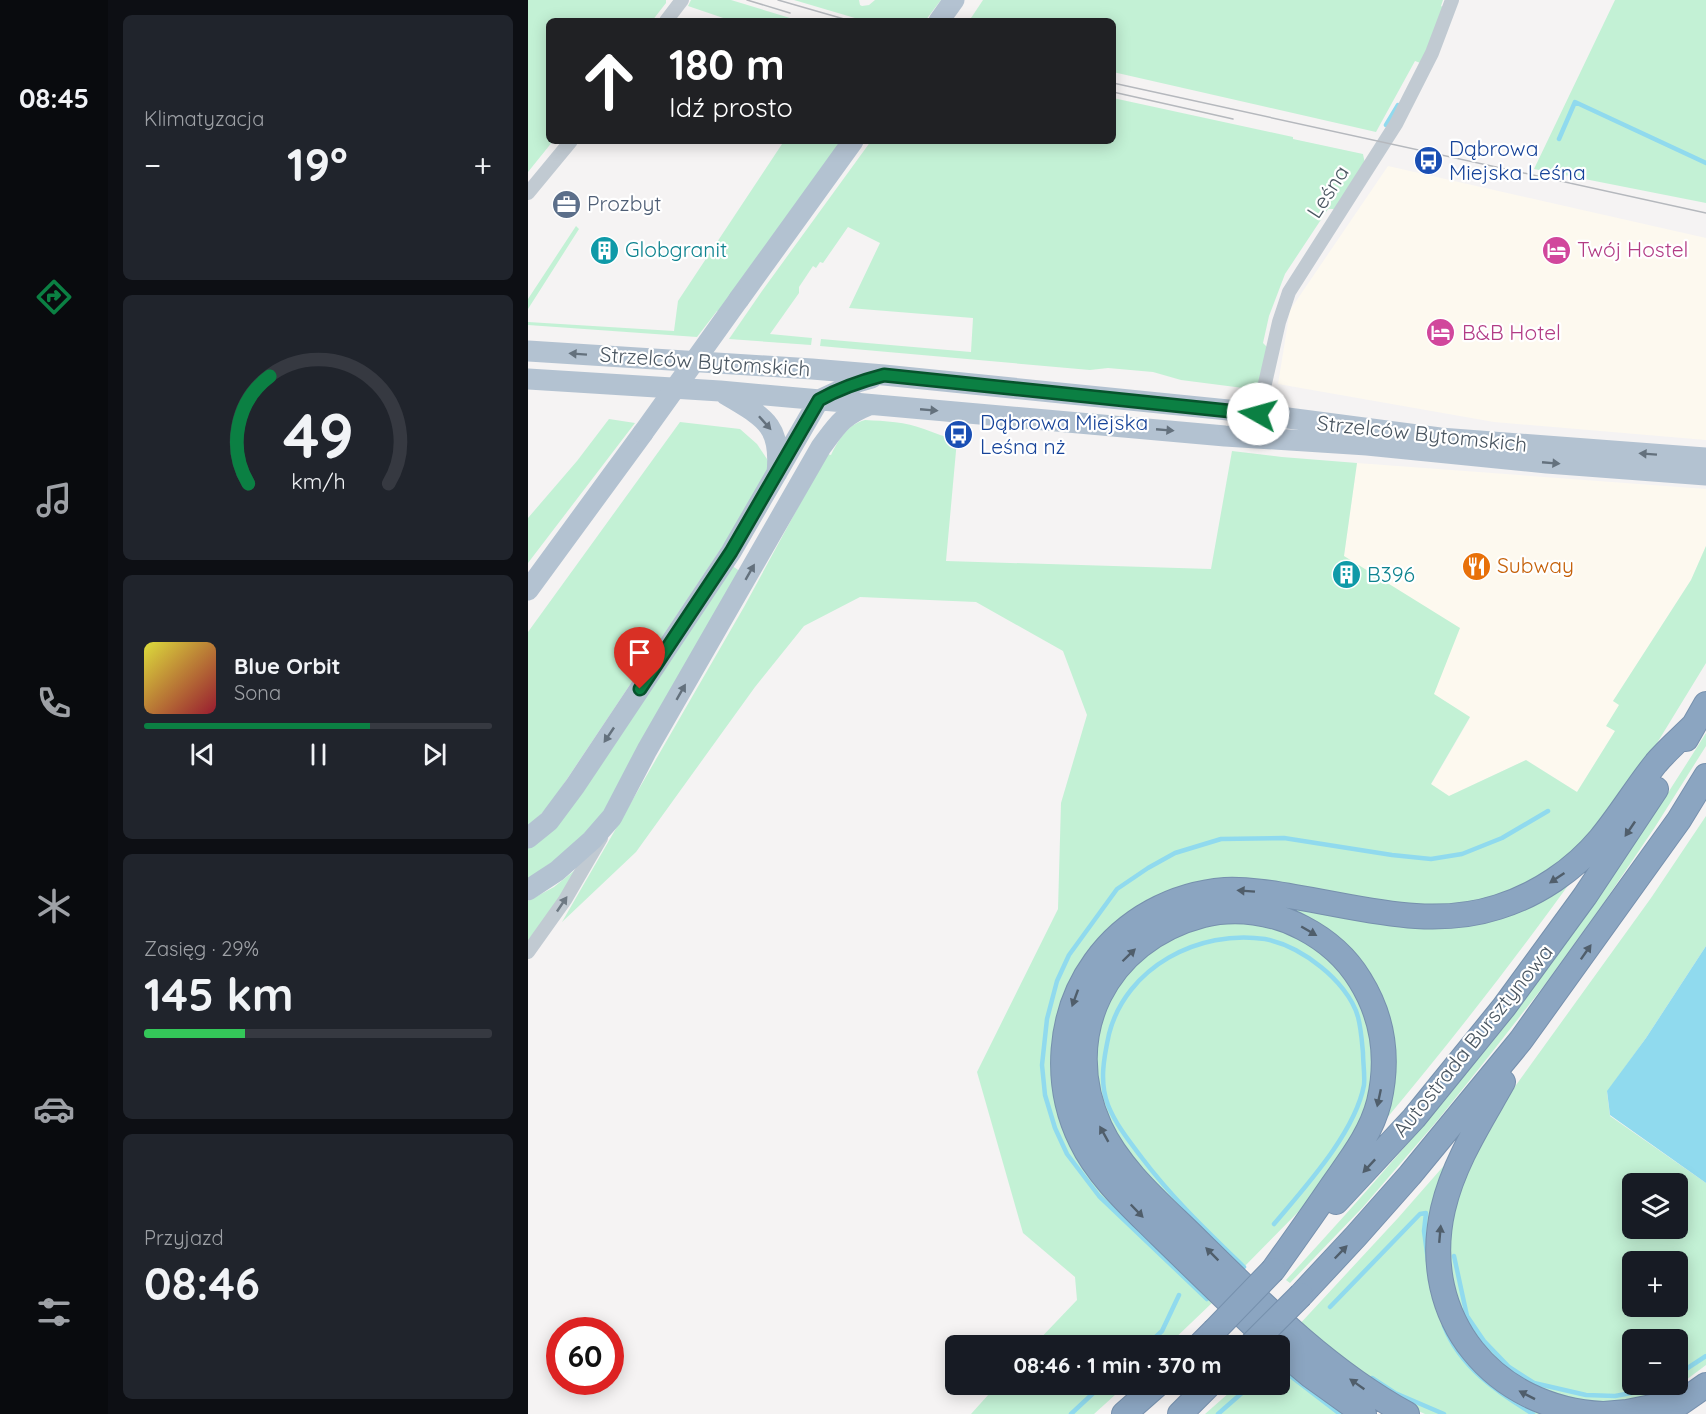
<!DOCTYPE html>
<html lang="pl">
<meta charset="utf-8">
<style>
:root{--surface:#171b24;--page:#20242c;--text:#f1f3f6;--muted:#9ea1a6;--line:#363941;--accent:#0b8043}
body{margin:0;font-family:Quicksand,sans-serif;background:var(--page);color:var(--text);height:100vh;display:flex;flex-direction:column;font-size:22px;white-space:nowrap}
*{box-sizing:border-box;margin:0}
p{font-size:20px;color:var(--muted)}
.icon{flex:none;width:33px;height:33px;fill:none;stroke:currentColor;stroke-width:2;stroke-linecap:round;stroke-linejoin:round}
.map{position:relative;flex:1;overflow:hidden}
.sheet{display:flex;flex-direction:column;gap:15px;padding:15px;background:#0d0f14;width:420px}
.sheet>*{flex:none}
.guide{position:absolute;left:18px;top:18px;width:570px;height:126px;border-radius:9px;box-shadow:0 3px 15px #0003;background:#202124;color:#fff;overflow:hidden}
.fabs{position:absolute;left:1094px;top:1173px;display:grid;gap:12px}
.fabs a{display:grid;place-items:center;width:66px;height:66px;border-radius:9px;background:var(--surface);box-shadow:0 3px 15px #0003;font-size:30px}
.speed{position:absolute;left:18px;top:1317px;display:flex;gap:12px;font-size:30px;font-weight:700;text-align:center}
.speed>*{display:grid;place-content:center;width:78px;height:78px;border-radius:50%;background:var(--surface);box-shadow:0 3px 15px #0003;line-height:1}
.speed .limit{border:9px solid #d22;background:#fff;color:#111}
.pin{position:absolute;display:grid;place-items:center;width:51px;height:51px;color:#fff;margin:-62px -26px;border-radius:50% 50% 50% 0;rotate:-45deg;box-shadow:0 0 6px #0007}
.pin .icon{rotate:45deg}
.me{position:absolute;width:66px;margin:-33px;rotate:277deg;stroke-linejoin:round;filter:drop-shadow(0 0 4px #0008)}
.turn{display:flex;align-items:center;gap:21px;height:126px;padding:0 24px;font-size:27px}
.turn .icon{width:78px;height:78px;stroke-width:2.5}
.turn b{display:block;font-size:42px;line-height:51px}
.big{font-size:45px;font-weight:700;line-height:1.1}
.sheet .widget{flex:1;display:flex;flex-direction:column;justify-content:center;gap:9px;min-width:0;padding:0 21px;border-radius:9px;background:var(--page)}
.sheet .dial{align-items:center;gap:0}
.dial svg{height:156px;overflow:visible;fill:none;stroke:var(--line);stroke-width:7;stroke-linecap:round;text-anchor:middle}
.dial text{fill:var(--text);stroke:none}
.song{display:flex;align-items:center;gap:18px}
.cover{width:72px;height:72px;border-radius:9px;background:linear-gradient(135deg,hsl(60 70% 55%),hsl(350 70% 35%))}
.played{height:6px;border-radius:3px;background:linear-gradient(90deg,var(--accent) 65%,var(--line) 65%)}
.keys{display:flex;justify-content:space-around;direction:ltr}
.heat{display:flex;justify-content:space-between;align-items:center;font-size:33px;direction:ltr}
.charge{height:9px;border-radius:4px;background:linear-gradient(90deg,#34c759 29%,var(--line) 0)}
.trip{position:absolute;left:417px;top:1335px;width:345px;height:60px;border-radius:9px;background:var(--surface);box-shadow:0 3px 15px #0003;font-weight:700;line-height:60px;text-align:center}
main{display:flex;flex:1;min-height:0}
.menu{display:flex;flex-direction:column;width:108px;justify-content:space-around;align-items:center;background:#090b0e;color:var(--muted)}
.menu .icon{width:42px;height:42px}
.menu .current{color:var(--accent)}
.menu b{font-size:27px;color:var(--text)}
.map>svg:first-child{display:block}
.commercial{fill:#fdf9ef}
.green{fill:#c3f1d5;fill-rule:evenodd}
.water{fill:#90daee}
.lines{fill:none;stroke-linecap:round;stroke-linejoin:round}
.stream{stroke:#90daee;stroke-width:4.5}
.motorway-casing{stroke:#7690ad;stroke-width:26}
.minor{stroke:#c1cad2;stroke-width:14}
.primary{stroke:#b3c2d1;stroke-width:21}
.motorway{stroke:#8ba5c1;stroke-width:24}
.tram{stroke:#b5b8bd;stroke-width:1.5}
.motorway-bridge-casing{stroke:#7690ad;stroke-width:26;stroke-linecap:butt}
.primary-bridge{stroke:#b3c2d1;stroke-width:21}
.motorway-bridge{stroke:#8ba5c1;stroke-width:24}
.oneway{fill:#64717d}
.oneway2{fill:#505e6b}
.oneway3{fill:#6e7983}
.route-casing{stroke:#07532c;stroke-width:15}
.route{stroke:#0b8043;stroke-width:10}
.labels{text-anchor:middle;stroke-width:4.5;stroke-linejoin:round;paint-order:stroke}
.transit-label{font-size:21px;fill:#164399;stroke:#fff;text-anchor:start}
.street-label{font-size:21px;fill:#4a5661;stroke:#fff}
.service-label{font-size:21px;fill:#4e5e75;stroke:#fff;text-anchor:start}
.culture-label{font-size:21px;fill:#0d838f;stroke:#fff;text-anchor:start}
.hotel-label{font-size:21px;fill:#b23c85;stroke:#fff;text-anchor:start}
.food-label{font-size:21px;fill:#c56008;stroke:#fff;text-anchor:start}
</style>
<main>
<nav class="menu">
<b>08:45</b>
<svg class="icon current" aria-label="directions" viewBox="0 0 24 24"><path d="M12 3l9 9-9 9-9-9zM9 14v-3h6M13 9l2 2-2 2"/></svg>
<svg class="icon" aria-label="music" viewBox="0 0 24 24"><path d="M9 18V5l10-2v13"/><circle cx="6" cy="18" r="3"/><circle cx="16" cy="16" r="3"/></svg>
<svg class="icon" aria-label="phone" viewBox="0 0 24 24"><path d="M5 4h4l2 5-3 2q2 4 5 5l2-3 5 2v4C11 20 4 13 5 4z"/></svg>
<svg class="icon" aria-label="climate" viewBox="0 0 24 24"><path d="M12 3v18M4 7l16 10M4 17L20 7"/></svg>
<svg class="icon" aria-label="car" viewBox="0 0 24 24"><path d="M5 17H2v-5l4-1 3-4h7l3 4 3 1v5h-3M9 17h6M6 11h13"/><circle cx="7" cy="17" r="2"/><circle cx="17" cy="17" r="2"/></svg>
<svg class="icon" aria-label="filters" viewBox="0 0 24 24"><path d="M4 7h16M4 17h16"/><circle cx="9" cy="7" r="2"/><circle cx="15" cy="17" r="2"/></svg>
</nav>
<section class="sheet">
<div class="widget"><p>Klimatyzacja</p>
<div class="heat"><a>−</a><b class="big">19°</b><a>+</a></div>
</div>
<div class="widget dial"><svg viewBox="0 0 100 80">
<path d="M14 69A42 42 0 1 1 86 69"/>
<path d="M14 69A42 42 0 0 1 25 14" stroke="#0b8043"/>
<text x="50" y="56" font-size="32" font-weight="700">49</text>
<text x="50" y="72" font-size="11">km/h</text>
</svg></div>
<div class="widget">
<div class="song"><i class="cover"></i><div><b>Blue Orbit</b><p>Sona</p></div></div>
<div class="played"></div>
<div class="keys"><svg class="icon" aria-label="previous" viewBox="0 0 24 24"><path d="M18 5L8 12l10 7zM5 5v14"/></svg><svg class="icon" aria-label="pause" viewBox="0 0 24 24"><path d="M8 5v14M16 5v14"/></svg><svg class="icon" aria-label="next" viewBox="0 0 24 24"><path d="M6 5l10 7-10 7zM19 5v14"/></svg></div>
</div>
<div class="widget"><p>Zasięg · 29%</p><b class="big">145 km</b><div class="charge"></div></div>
<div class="widget"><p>Przyjazd</p><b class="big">08:46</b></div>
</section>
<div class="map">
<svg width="1178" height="1414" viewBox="0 0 1178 1414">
<rect width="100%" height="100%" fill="#f5f3f3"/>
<!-- commercial -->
<path class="commercial" d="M 860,166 L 1178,238 L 1178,440 L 966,422 L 750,384 L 762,310 Z
M 829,463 L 1178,489 L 1178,546 L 1163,580 L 1085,701 L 1091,704 L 1087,731 L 1049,792 L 998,760 L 921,796 L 903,785 L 942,718 L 906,694 L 816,556 Z"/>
<!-- green -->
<path class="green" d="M 0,0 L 138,0 L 138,3 L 124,21 L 21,21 L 21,141 L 25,141 L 0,172 Z
M 163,0 L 203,0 L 272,21 L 204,21 L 160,6 Z
M 266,0 L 331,0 L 332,5 L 334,6 L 341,5 L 347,0 L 413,0 L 397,21 L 337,21 Z
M 455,0 L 915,0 L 913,6 L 918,9 L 895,64 L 887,61 L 848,132 L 585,72 L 585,21 L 441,21 Z
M 1087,0 L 1178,0 L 1178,203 L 1006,169 Z
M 585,98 L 765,137 L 765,139 L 835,154 L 837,164 L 808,209 L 800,209 L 757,274 L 741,316 L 735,343 L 739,347 L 731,385 L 723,389 L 653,380 L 625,372 L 580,368 L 562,370 L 292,346 L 293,339 L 443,352 L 445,318 L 321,308 L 352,243 L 320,227 L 295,263 L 292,262 L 288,268 L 285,266 L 271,287 L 271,293 L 242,334 L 284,338 L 283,345 L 201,339 L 234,291 L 343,141 L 585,141 Z
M 256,141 L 314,141 L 191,311 L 189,311 L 169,337 L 0,325 L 0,322 L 146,331 L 150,301 Z
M 48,226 L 51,229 L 0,309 L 0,299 Z
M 81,419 L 107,423 L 0,563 L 0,518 L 49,461 Z
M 337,420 C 357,421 378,422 396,429 C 407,433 417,437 429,440 L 418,561 L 683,569 L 704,451 L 754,457 L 829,463 L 816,556 L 932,628 L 906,694 L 942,717 L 903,784 L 921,796 L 998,760 L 1049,792 L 1087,731 L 1078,726 L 1091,705 L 1085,701 L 1163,580 L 1178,546 L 1178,663 L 1126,748 L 1071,827 L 1035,861 L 994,887 L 964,898 L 929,907 L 665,886 L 526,1048 L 686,1301 L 640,1345 L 506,1345 L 549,1300 L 547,1277 L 495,1233 L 449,1072 L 530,909 L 533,803 L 559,715 L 535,651 L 448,602 L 332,597 L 276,626 L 227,687 L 108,852 L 34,922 L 216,607 L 299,454 L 303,455 C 311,439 319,425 337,420 Z
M 152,422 L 212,429 L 229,444 L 241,462 L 236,484 L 21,806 L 0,827 L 0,632 Z
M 203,565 L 213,572 L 74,815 L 41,850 L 0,879 L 0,846 Z
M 1178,733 L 1178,746 L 1127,827 L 1077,901 L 1018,983 L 961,1056 L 909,1121 L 835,1207 L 762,1283 L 758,1280 C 830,1202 900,1122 966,1039 C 1043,941 1112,838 1178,733 Z
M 1178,816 L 1178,946 L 1118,1038 L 1079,1092 L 1082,1116 L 1178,1183 L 1178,1365 L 1150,1386 L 1106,1402 L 1062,1406 L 989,1381 L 941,1331 L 921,1276 L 924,1211 L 938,1167 L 965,1117 L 1123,898 ZM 1104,1184 L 1149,1184 L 1149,1228 L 1104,1228 ZM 1104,1262 L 1149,1262 L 1149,1306 L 1104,1306 ZM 1104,1340 L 1149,1340 L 1149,1384 L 1104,1384 Z
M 47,870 L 49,871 L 0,944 L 0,901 L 26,887 Z
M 1045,874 L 1047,876 C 985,962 921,1044 853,1125 C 860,1097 866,1069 862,1040 C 860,1021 852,1001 843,985 C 777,867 600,886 558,1014 C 545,1055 549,1093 566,1132 C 579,1161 604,1183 626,1206 C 651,1232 677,1257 702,1283 L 696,1288 C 622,1215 509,1129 551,1010 C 564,974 591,939 624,921 C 696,883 760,904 836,918 C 858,922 884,927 907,925 C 961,921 1001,903 1045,874 Z
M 711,921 L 734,924 L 784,943 L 818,978 L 842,1026 L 845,1087 L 832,1128 L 775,1207 L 712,1271 L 622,1180 L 593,1146 L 567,1086 L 570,1025 L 581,996 L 600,970 L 620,952 L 665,928 Z
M 927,1153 L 910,1197 L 923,1329 L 1030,1414 L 897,1414 L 888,1410 L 769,1327 L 870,1218 Z
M 752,1360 L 821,1414 L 677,1414 L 710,1385 L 752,1384 Z
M 470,1384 L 598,1384 L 598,1385 L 566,1414 L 443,1414 Z"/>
<!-- water -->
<path class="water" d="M 1178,946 L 1178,1183 L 1082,1115 L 1079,1091 L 1118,1038 Z"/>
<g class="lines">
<!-- stream -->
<path class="stream" d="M 858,125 L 870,105
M 1031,139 L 1047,102 L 1178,163
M 926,1256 L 939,1316 L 956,1341 L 981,1367 L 1006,1383 L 1058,1395 L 1087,1396 L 1125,1389 L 1133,1384
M 716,1267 C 680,1232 644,1198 614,1158 C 601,1141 588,1125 580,1105 C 571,1082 576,1057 581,1034 C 598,967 671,929 737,939 C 757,943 777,954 793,967 C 808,979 825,998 830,1017 C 833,1028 834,1042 835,1053 C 835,1063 837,1075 836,1085 C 827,1133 777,1187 746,1224
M 679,1299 L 571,1196 L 539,1154 L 527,1128 L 517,1095 L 514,1065 L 519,1019 L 529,981 L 541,955 L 589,889 L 620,868 L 647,853 L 693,839 L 756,838 L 864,855 L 903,859 L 934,854 L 974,838 L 1020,811
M 802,1307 L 892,1214 L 898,1213 L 896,1231 L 902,1275
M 916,1326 C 932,1367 969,1392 1005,1414
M 618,1346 L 634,1331 L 651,1295
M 752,1368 L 812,1414
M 1149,1375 L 1178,1356
M 844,1378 L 867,1393 L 916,1414
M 543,1414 L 575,1384
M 690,1414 L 723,1385"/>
<defs>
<path id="motorway" d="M 1158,739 L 1178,704
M 975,1082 C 952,1123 926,1162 915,1209 C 890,1318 966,1409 1075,1414
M 808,1202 L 886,1118 L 976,1007 L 1057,896 L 1128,789
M 745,1270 C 765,1242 785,1214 804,1186 C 822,1160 843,1134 851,1102 C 861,1059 855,1017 832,980 C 818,957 798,940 775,928 C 745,912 708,907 675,915 C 578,940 530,1035 572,1127 C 593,1172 636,1207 670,1241 C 735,1305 799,1370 879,1414
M 773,1295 L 828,1236 L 882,1175 L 993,1040 L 1151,820 L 1178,776
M 671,1346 L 686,1331
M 747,1346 C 708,1309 670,1272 632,1235 C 604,1207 570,1177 553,1141 C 525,1084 530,1013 567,962 C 597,920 645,894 697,890 C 720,889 744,893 767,897 C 835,908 902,929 970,907 C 1009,895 1046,870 1072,839 C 1092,815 1108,788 1128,763 C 1139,750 1153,738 1165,726
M 752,1350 L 783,1376 L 836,1414
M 1141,1411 L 1178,1385
M 596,1414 L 630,1384
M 652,1414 L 682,1384
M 1076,1414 L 1099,1412 L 1153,1401"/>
</defs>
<!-- motorway casing -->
<use href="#motorway" class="motorway-casing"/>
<!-- minor -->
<path class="minor" d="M 138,21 L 154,0
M 0,193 L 43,141
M 730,414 L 751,322 L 761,292 L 868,124 L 904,53 L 924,0
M 0,952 L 37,900 L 73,838"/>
<!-- primary -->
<path class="primary" d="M 411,21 L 426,0
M 211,299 L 325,141
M 0,351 L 284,369 L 356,375 L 700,410 L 912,438 L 1178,458
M 0,379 L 192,391 L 697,436 L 839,445 L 1019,463 L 1178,475
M 197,394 C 235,417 254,424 249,473
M 0,590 L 115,433
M 0,838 L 21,821 L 47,786 L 203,552 L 291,400 L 330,382 L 344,378
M 0,890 L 29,871 L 64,840 L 84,817 L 119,750 L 293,447 C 310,424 314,416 341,405"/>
<!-- motorway -->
<use href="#motorway" class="motorway"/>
<!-- tram -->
<path class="tram" d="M 219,0 L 262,13
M 250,0 L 323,21
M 585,83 L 1178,213
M 585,92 L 705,119"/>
<defs>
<path id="motorway-bridge" d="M 686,1331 L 745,1270
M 722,1346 L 773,1295"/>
</defs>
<!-- motorway-bridge casing -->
<use href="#motorway-bridge" class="motorway-bridge-casing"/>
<!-- primary-bridge -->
<path class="primary-bridge" d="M 115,433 L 211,299"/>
<!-- motorway-bridge -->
<use href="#motorway-bridge" class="motorway-bridge"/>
</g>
<!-- one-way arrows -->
<defs><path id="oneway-solid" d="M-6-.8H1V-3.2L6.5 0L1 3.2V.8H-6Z" transform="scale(1.5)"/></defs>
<g class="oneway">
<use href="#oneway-solid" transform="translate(50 354) rotate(-176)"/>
<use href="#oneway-solid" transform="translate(401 410) rotate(5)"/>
<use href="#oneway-solid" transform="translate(237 423) rotate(48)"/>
<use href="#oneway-solid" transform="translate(637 430) rotate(5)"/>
<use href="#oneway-solid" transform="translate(1120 454) rotate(-176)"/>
<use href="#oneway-solid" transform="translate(1023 463) rotate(5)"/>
<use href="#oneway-solid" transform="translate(222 572) rotate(-60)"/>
<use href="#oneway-solid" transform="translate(153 692) rotate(-60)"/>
<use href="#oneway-solid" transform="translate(81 735) rotate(124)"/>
</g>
<g class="oneway2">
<use href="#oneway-solid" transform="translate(1102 829) rotate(124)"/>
<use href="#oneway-solid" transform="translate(1029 878) rotate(146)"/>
<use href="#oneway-solid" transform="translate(718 891) rotate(-176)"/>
<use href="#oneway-solid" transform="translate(781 931) rotate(30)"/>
<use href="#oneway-solid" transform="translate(1058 952) rotate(-55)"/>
<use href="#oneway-solid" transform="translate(601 955) rotate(-44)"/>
<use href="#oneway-solid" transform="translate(547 998) rotate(110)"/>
<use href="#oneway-solid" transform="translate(851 1098) rotate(102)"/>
<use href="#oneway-solid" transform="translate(576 1134) rotate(-119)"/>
<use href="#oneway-solid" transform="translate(841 1166) rotate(133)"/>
<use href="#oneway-solid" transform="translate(609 1211) rotate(46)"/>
<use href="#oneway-solid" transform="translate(912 1234) rotate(-85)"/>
<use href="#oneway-solid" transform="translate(813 1252) rotate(-46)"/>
<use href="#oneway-solid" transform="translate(684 1254) rotate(-135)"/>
<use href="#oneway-solid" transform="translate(829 1384) rotate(-145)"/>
<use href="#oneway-solid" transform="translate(999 1395) rotate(-153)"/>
</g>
<use class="oneway3" href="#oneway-solid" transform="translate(34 904) rotate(-56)"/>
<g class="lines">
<defs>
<path id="route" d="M 112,689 L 203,552 L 291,400 C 312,388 333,381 356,375 L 730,414"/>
</defs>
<!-- route casing -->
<use href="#route" class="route-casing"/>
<!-- route -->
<use href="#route" class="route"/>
</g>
<!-- icons -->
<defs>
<symbol id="bus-disc" viewBox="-11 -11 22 22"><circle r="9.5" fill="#1a4fb4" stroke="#fff"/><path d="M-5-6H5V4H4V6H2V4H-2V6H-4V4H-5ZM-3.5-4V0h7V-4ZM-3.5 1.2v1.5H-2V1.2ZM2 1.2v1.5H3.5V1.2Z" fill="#fff"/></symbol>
<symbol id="office-disc" viewBox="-11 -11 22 22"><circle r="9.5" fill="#5c6f8a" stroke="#fff"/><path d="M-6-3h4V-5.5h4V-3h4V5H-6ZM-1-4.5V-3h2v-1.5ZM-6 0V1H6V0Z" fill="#fff"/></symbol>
<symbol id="building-disc" viewBox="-11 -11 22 22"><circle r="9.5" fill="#0f9aa8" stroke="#fff"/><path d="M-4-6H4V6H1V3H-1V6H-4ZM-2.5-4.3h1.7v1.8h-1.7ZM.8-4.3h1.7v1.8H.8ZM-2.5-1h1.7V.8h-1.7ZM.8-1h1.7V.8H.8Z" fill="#fff"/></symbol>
<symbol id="hotel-disc" viewBox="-11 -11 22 22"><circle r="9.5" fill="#d1479c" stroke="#fff"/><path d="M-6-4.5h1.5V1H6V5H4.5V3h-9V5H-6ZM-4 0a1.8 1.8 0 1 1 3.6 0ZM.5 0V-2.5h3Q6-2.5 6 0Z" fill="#fff"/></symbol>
<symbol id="restaurant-disc" viewBox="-11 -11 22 22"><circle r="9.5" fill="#e8710a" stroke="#fff"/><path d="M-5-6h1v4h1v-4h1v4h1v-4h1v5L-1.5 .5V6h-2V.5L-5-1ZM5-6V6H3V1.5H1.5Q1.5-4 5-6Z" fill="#fff"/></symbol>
</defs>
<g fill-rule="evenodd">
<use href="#bus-disc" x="884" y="144" width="33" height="33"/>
<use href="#office-disc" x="22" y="188" width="33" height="33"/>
<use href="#building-disc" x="60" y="234" width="33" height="33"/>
<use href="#hotel-disc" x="1012" y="234" width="33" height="33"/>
<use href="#hotel-disc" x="896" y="316" width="33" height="33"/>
<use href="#bus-disc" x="414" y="418" width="33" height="33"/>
<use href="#restaurant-disc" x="932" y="550" width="33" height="33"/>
<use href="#building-disc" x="802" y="558" width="33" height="33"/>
</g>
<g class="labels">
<!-- transit labels -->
<g class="transit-label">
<text x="921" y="156">Dąbrowa<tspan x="921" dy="24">Miejska Leśna</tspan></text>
<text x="452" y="430">Dąbrowa Miejska<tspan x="452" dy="24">Leśna nż</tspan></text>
</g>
<!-- street labels -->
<g class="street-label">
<text transform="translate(800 192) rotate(-57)" y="7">Leśna</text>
<text transform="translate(177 362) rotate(4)" y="7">Strzelców Bytomskich</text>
<text transform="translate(894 434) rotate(6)" y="7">Strzelców Bytomskich</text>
<text transform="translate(945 1041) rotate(-51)" y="7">Autostrada Bursztynowa</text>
</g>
<!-- service labels -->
<g class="service-label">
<text x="59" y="211">Prozbyt</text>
</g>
<!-- culture labels -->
<g class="culture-label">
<text x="97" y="257">Globgranit</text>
<text x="839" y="582">B396</text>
</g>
<!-- hotel labels -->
<g class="hotel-label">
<text x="1049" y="257">Twój Hostel</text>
<text x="934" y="340">B&amp;B Hotel</text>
</g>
<!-- food labels -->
<g class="food-label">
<text x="969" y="573">Subway</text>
</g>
</g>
</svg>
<div class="fabs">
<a><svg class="icon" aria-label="layers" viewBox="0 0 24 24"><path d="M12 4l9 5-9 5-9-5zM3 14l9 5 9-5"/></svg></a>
<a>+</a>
<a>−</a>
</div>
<div class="speed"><div class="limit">60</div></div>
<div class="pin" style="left:112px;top:689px;background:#d93025"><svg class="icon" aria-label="arrive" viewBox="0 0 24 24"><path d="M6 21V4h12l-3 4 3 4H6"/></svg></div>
<svg class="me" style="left:730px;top:414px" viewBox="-20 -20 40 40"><circle r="19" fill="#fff"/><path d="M0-13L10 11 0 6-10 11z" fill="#0b8043"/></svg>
<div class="trip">08:46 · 1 min · 370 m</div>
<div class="guide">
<div class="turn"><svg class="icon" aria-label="ahead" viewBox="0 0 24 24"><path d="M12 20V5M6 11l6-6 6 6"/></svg><div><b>180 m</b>Idź prosto</div></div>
</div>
</div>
</main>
